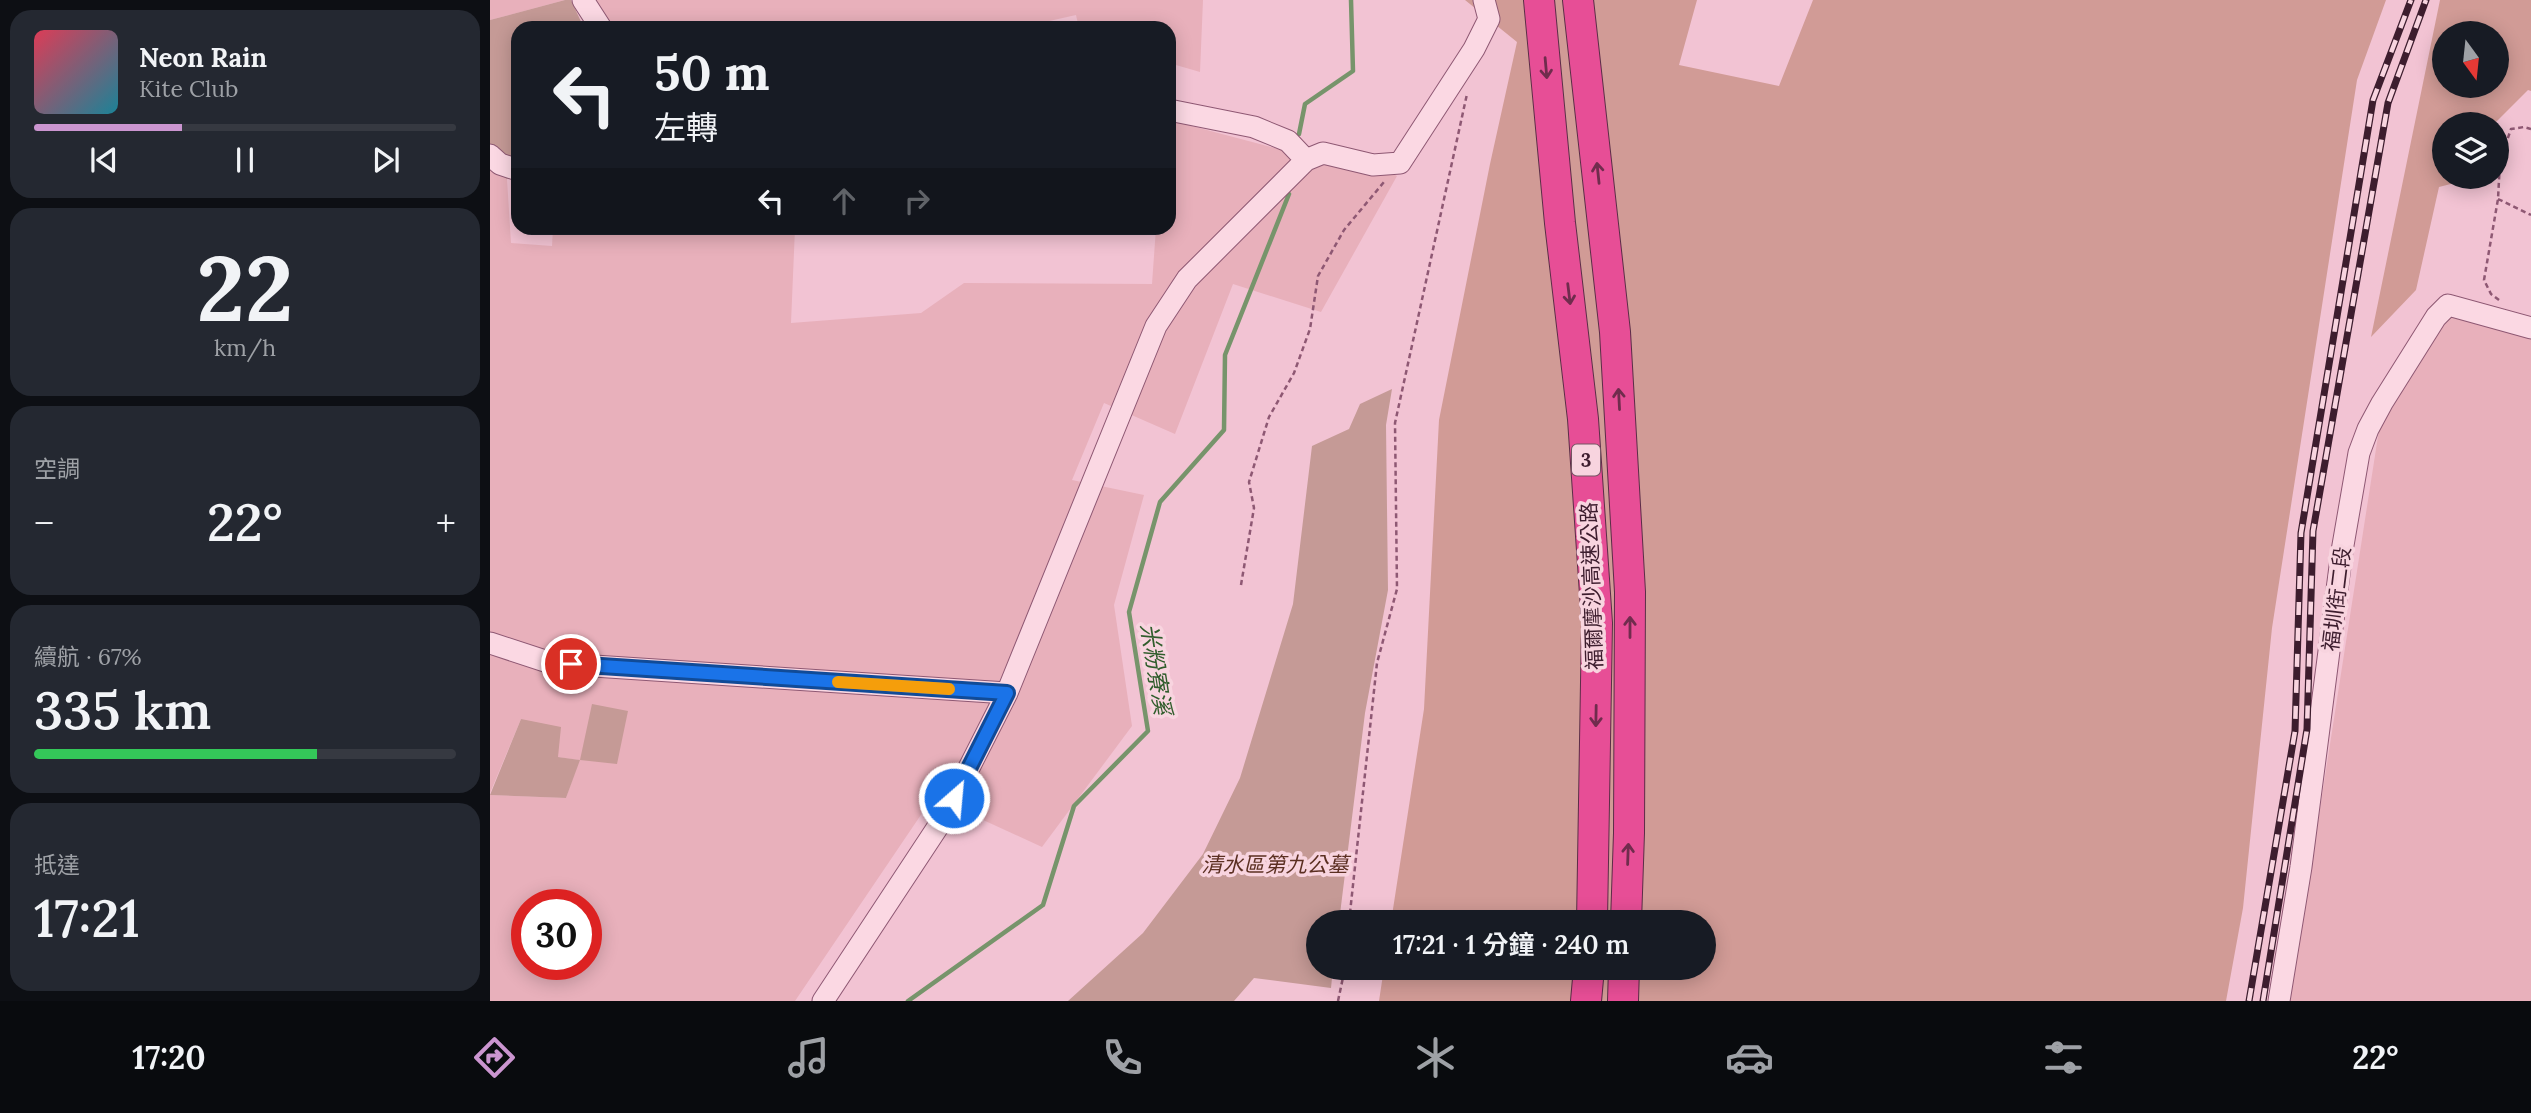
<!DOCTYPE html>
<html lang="zh-TW">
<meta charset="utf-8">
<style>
:root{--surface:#171b24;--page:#242831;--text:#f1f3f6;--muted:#9ea1a6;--line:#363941;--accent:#cb95d0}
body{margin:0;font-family:Lora,"Noto Sans TC",serif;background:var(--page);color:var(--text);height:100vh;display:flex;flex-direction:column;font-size:26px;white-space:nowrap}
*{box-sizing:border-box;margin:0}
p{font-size:23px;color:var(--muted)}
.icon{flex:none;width:38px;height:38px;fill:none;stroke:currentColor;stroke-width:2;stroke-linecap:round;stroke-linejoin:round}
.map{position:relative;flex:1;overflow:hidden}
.drawer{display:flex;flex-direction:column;gap:10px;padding:10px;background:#0d0f14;width:490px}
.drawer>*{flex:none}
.guide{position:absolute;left:21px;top:21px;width:665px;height:214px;border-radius:21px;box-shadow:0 4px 18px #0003;background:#171b24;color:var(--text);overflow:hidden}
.needle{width:46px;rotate:165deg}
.controls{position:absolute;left:1942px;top:21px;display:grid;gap:14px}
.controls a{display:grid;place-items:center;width:77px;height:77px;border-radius:50%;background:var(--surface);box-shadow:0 4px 18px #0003;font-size:35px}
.speed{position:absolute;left:21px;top:889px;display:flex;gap:14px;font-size:35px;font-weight:700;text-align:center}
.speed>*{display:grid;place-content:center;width:91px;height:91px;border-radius:50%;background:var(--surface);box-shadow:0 4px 18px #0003;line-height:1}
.speed .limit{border:10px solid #d22;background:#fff;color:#111}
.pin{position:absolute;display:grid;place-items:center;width:60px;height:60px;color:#fff;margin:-30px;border:4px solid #fff;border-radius:50%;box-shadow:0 2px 7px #0007}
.me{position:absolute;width:77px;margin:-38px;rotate:27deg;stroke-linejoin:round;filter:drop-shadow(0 0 5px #0008)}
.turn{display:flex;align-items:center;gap:24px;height:147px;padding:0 28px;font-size:32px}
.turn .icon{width:91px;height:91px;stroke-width:2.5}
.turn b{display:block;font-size:49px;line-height:60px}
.lanes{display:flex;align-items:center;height:66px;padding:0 28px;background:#0003;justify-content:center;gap:35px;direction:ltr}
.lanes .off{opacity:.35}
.big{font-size:52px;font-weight:600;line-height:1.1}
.drawer .tile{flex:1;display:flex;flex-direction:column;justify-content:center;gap:10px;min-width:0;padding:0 24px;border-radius:21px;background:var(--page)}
.drawer .dial{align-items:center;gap:0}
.dial b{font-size:91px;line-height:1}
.song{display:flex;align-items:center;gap:21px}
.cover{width:84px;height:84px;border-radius:10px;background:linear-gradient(135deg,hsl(350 70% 55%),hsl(190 70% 35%))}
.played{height:7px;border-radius:4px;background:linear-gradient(90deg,var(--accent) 35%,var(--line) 35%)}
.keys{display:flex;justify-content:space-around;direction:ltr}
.heat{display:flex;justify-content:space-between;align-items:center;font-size:38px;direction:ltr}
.charge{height:10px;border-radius:5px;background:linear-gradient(90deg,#34c759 67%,var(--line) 0)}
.trip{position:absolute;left:816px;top:910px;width:410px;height:70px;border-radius:35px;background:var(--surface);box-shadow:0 4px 18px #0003;font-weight:600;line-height:70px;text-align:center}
.menu{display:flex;height:112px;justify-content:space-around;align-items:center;background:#090b0e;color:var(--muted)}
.menu .icon{width:49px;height:49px}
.menu .current{color:var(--accent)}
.menu b{font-size:32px;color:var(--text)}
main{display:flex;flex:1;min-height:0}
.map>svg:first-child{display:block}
.farmland{fill:#e8b0bb;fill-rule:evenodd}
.green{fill:#d19b96;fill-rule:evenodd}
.cemetery{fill:#c59a96}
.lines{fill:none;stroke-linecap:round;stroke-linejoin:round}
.stream{stroke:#77946b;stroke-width:4.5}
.minor-casing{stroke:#8e5873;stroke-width:23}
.highway-casing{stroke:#5b2d47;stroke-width:32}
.path{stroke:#8e5873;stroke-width:2.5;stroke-dasharray:5 3.5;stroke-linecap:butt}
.minor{stroke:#fbd8e3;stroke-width:21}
.highway{stroke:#e74e96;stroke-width:30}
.rail-casing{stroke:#3d1d2e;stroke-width:7}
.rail{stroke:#f8d4df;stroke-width:4.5;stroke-dasharray:13;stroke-linecap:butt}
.oneway{stroke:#702c4d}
.route-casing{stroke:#114b97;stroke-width:18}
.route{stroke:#1a73e8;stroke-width:12}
.slow{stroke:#f59e0b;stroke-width:12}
.labels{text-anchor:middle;stroke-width:7;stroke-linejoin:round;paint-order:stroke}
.shield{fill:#f8d4df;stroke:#755463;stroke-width:2}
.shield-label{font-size:19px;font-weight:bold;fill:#3d1d2e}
.street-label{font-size:21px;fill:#3d1d2e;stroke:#f8d4df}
.park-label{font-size:21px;font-style:italic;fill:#5b2f22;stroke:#f8d4df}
.water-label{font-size:23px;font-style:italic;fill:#305d2c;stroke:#f8d4df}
</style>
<main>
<section class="drawer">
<div class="tile">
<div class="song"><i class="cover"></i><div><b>Neon Rain</b><p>Kite Club</p></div></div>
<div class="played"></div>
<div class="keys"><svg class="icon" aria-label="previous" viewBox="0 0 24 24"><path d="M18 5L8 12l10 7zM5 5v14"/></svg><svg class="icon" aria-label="pause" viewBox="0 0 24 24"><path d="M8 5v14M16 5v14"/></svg><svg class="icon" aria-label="next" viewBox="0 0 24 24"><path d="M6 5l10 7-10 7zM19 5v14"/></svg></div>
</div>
<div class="tile dial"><b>22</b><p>km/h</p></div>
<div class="tile"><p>空調</p>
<div class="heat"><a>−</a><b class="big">22°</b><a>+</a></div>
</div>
<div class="tile"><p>續航 · 67%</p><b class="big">335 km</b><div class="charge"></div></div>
<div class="tile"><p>抵達</p><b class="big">17:21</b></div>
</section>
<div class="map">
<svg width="2041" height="1001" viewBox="0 0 2041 1001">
<rect width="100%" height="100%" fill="#f2c3d3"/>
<!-- farmland -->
<path class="farmland" d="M 0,0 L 75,0 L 0,20 Z
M 104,0 L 713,0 L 710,72 L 679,63 L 679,28 L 589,28 L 586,15 L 528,28 L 119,28 Z
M 679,120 L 796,151 L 854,148 L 907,176 L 831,312 L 743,284 L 685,434 L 614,403 L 582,480 L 654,495 L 624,605 L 642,726 L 552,847 L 443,797 L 305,1001 L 0,1001 L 0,795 L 76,798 L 89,760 L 67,757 L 31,719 L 0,793 L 0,169 L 17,179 L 21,243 L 62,246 L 63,228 L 305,228 L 301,323 L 431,313 L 474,283 L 662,284 L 666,228 L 679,228 ZM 37,905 L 96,905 L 96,964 L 37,964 Z
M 1960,315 L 2041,337 L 2041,1001 L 1800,1001 L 1891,417 Z"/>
<!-- green -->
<path class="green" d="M 975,0 L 1207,0 L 1189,65 L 1289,86 L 1323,0 L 1896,0 L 1867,80 L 1782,628 L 1753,908 L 1736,1001 L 889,1001 L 894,968 L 1213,968 L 1213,922 L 901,922 L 934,709 L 949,420 L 1000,164 L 1027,42 Z
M 1950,0 L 2041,0 L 2041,91 L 2038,90 L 2004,124 L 1955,124 L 1955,177 L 1988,177 L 1949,187 L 1926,290 L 1881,337 ZM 2007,33 L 2007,86 L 1955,86 L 1955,33 Z"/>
<!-- cemetery -->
<path class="cemetery" d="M 75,0 L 81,0 L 94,28 L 28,28 L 28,172 L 17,179 L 0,169 L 0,20 Z
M 902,389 L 896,425 L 898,590 L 875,713 L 849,922 L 828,922 L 828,968 L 843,968 L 841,988 L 764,978 L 744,1001 L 578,1001 L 653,933 L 713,854 L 750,778 L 803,604 L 822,446 L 859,429 L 870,404 Z
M 102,704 L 138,711 L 127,764 L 90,760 L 76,798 L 0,795 L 31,719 L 71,727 L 68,757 L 90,760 Z"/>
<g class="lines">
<!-- stream -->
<path class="stream" d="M 809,134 L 815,104 L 863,71 L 861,0
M 418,1001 L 553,905 L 584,806 L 658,731 L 639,612 L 670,502 L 734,430 L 735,355 L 799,194"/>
<defs>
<path id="minor" d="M 93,0 L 111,28
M 679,110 L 764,127 L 798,141 L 816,160
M 0,155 L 10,164 L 28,170
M 0,643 L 58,662 L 104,666 L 517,693
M 333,1001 L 453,819 L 517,693 L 666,326 L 697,279 L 816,160 L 833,153 L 883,165 L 910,163 L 984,49 L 999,19 L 994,0
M 1789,1001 L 1811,867 L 1852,551 L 1869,453 L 1878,429 L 1892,403 L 1946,317 L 1958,305 L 2041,328"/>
<path id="highway" d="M 1049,0 L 1070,223 L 1093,419 L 1107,623 L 1102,922
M 1088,0 L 1125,332 L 1140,592 L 1139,833 L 1136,922
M 1096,1001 L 1099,968
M 1133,1001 L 1134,968"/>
</defs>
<!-- minor casing -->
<use href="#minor" class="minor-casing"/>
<!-- highway casing -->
<use href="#highway" class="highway-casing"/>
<!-- path -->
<path class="path" d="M 2008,199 L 2041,215
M 2009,300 L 2001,294 L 1994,280 L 2008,199 L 2010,161 L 2021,129 L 2034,127 L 2041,129
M 751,585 L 764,508 L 759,482 L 779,417 L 804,373 L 820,329 L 828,276 L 854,230 L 894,182
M 859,922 L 887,663 L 907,589 L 905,423 L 977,94
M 848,1001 L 855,968"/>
<!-- minor -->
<use href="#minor" class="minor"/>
<!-- highway -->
<use href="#highway" class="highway"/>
<defs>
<path id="rail" d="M 1759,1001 L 1805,731 L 1811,533 L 1883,100 L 1921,0
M 1773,1001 L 1817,729 L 1823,531 L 1898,103 L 1936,0"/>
</defs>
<!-- rail casing -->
<use href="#rail" class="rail-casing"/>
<!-- rail -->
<use href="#rail" class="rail"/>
</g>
<!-- one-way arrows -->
<defs><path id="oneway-shaft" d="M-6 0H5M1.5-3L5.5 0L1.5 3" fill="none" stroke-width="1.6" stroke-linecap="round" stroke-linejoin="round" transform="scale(1.75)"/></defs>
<g class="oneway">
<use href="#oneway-shaft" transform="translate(1056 68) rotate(85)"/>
<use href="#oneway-shaft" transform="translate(1108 173) rotate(-96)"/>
<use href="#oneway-shaft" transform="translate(1079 294) rotate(83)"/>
<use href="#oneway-shaft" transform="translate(1129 399) rotate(-93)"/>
<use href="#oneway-shaft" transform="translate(1140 627) rotate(-90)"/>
<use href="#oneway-shaft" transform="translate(1106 716) rotate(91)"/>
<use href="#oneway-shaft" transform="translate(1138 854) rotate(-88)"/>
</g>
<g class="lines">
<defs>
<path id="route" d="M 81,664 L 517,693 L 464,798"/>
</defs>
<!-- route casing -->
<use href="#route" class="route-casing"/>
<!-- route -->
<use href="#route" class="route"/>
<!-- slow -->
<path class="slow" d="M 348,682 L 459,689"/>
</g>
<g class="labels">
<!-- shield labels -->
<rect class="shield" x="1082" y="444.5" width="28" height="31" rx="5"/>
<g class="shield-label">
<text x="1096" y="467">3</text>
</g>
<!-- street labels -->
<g class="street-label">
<text transform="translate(1102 586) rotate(-92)" y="7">福爾摩沙高速公路</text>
<text transform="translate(1847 599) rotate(-83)" y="7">福圳街二段</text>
</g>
<!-- park labels -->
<g class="park-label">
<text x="785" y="872">清水區第九公墓</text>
</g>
<!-- water labels -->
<g class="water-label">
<text transform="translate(666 669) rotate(81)" y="8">米粉寮溪</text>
</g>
</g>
</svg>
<div class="controls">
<a><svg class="needle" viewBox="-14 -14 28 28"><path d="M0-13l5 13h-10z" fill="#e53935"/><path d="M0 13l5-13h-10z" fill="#9ea1a6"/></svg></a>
<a><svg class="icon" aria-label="layers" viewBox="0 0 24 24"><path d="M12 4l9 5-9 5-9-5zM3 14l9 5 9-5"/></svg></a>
</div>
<div class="speed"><div class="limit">30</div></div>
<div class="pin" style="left:81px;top:664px;background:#d93025"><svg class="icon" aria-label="arrive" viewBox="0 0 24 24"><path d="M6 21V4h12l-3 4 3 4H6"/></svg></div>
<svg class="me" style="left:464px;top:798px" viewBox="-20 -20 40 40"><circle r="17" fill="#1a73e8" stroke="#fff" stroke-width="3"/><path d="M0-11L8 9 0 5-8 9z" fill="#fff"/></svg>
<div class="trip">17:21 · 1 分鐘 · 240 m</div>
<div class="guide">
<div class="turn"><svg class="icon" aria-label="left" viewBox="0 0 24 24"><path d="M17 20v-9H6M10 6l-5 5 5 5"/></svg><div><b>50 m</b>左轉</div></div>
<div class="lanes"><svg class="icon" aria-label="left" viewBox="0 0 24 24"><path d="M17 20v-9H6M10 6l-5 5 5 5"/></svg><svg class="icon off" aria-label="ahead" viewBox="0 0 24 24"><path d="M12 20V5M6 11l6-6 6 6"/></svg><svg class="icon off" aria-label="right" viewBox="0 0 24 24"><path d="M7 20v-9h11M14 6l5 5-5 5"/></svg></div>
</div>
</div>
</main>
<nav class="menu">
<b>17:20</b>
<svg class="icon current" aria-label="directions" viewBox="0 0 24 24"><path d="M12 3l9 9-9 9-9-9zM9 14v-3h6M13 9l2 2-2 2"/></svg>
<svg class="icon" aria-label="music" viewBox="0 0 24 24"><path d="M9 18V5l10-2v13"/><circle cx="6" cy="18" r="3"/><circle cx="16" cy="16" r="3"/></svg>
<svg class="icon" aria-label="phone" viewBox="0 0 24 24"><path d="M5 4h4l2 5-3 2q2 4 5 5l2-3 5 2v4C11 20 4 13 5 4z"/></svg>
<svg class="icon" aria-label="climate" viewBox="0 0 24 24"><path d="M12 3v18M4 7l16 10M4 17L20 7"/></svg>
<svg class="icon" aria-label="car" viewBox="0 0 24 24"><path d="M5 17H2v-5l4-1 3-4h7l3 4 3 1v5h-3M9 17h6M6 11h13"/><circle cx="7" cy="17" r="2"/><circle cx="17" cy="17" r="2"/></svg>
<svg class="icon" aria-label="filters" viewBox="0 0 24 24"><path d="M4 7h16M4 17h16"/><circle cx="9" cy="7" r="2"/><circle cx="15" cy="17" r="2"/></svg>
<b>22°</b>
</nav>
